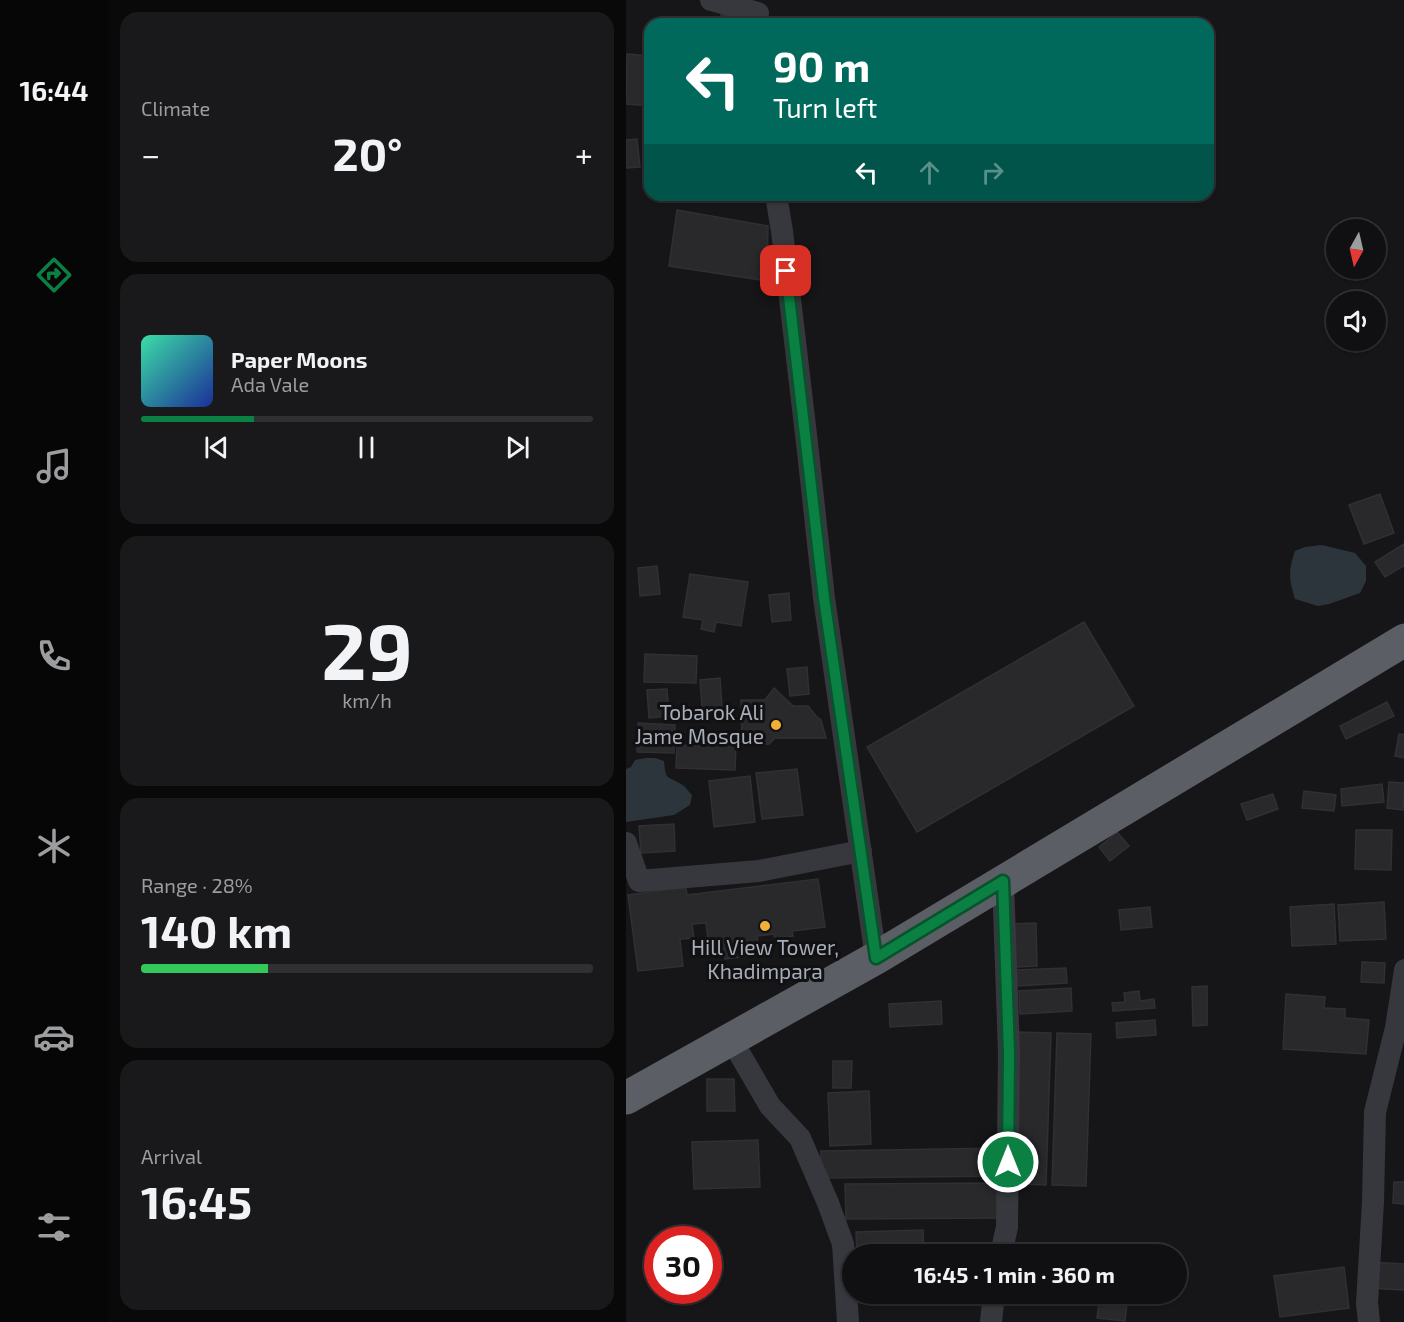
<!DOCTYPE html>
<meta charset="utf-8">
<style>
:root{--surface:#101012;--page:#19191b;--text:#f1f3f6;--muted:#9c9d9f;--line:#303032;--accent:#0b8043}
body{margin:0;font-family:"Exo 2",sans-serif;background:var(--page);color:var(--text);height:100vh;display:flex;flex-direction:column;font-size:22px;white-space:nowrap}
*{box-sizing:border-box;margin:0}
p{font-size:20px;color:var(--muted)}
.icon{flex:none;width:33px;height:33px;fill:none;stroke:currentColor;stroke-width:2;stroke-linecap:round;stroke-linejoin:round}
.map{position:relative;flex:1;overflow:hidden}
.side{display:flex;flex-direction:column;gap:12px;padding:12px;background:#09090a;width:518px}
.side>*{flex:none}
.top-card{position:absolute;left:18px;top:18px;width:570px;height:183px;border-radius:18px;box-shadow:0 2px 4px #0004,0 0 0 2px var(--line);background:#00695c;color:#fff;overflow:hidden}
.needle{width:39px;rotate:188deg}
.controls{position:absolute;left:700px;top:219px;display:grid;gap:12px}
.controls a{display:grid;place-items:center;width:60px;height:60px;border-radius:50%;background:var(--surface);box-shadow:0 2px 4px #0004,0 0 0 2px var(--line);font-size:30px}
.speed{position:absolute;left:18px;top:1226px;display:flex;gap:12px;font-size:30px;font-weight:700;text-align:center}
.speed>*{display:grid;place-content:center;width:78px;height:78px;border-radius:50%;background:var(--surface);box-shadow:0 2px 4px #0004,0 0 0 2px var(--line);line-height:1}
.speed .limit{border:9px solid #d22;background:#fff;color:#111}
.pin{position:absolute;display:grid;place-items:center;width:51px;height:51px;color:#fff;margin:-26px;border-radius:12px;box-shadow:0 3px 9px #0006}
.me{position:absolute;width:66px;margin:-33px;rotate:0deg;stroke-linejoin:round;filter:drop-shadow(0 0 4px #0008)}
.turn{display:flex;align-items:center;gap:21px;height:126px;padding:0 30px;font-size:27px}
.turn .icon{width:78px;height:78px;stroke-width:2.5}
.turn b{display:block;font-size:42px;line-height:51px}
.lanes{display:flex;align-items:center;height:57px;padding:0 30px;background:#0003;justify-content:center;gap:30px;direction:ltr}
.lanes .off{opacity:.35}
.big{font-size:45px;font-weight:700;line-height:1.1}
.side .widget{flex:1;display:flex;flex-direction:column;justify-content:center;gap:9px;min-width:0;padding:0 21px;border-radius:18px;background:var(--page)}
.side .dial{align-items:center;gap:0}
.dial b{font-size:78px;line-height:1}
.song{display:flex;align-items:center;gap:18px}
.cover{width:72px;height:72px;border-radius:9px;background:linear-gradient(135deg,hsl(160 70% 55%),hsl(230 70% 35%))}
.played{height:6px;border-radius:3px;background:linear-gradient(90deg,var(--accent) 25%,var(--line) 25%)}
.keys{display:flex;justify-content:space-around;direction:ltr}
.heat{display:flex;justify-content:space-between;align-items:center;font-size:33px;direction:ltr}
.charge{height:9px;border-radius:4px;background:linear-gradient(90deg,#34c759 28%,var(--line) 0)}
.trip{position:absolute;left:216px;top:1244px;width:345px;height:60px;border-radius:30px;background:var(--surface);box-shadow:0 2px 4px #0004,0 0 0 2px var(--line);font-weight:700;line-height:60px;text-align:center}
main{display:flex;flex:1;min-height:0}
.dock{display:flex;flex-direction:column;width:108px;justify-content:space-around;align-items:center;background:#060607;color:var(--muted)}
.dock .icon{width:42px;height:42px}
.dock .current{color:var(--accent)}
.dock b{font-size:27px;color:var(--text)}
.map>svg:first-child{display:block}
.water{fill:#2c353c}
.building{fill:#29292c;stroke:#303034;stroke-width:1.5}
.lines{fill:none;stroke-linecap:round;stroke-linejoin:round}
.minor{stroke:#37383d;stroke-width:22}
.trunk{stroke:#5b5e65;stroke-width:33}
.route-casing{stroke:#07532c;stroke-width:15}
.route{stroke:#0b8043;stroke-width:10}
.poi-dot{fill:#f2b134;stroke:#111113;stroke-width:2}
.labels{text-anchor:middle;stroke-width:6;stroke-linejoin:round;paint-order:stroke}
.poi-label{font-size:21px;fill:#a8adb8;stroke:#111113;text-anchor:end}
</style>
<main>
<nav class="dock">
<b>16:44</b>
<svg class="icon current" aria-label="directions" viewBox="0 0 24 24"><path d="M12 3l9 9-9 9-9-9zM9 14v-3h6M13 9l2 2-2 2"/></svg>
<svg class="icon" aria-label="music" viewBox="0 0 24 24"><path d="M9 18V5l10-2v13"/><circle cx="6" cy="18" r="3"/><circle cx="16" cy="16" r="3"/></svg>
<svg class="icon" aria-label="phone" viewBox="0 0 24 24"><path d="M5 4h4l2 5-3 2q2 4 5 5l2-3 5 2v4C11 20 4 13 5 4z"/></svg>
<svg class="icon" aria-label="climate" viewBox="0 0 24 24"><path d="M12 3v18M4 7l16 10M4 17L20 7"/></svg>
<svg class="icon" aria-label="car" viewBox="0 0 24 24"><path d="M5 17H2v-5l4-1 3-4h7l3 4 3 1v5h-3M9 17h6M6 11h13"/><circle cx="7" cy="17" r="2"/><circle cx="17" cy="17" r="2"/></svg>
<svg class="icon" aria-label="filters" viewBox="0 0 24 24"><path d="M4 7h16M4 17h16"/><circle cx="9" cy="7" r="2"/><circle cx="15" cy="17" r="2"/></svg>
</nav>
<section class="side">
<div class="widget"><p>Climate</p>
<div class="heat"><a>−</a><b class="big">20°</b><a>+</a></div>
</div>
<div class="widget">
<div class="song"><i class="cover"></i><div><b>Paper Moons</b><p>Ada Vale</p></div></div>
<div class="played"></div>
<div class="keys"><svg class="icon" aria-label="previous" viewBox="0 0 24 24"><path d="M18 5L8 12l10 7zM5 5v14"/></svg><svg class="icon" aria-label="pause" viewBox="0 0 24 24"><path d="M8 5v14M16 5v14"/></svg><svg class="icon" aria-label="next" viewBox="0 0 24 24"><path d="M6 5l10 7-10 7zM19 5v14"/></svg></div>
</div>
<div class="widget dial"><b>29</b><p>km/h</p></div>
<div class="widget"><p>Range · 28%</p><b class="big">140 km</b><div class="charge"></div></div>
<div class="widget"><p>Arrival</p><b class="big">16:45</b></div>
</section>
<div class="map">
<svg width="779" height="1322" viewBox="0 0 779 1322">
<rect width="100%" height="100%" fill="#161618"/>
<!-- water -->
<path class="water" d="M 696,545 L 729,553 L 740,566 L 740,581 L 734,593 L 703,604 L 692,606 L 669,599 C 663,580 662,571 669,551 L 679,547 Z
M 20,758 L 29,758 L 38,761 C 40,781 40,775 55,784 C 59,786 62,791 66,795 L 64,805 L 48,815 L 0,822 L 0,769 L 5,767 L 9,760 Z"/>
<!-- building -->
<path class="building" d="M 95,15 L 119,17 L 118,24 L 94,24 Z
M 1,54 L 24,56 L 24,106 L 0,104 Z
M 11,139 L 14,167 L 0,168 L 0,140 Z
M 51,210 L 142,226 L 141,281 L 43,266 Z
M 754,494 L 768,533 L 738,544 L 723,505 Z
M 778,544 L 779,565 L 759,577 L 749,562 Z
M 31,566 L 34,594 L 14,596 L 12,568 Z
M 64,574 L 122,582 L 115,626 L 90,622 L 88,632 L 75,629 L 77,620 L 57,617 Z
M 163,593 L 165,620 L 146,622 L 143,595 Z
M 458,622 L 508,706 L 291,832 L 241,747 Z
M 19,654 L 71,656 L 70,683 L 18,682 Z
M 181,667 L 183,694 L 164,696 L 161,669 Z
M 94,678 L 96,706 L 76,707 L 74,680 Z
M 148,688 L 167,706 L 182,706 L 190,716 L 195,720 L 200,738 L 149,738 L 143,744 L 116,746 L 115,700 L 139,700 Z
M 41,689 L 43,716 L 23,718 L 21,690 Z
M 761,702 L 768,716 L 720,739 L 714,726 Z
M 12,723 L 49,725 L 48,753 L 11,752 Z
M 773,734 L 779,735 L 779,758 L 769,756 Z
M 51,745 L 110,746 L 109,770 L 50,768 Z
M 171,769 L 177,815 L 136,819 L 130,773 Z
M 124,776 L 129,822 L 88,827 L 83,781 Z
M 763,782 L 779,783 L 777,810 L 761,808 Z
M 756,784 L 758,802 L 716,806 L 715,789 Z
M 678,791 L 710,795 L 708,811 L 676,808 Z
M 647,794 L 652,809 L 621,820 L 615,804 Z
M 48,824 L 49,851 L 15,853 L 13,826 Z
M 730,830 L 766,830 L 765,870 L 729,869 Z
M 491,832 L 503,846 L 484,861 L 473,847 Z
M 192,879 L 199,927 L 166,931 L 167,936 L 149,938 L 148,934 L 131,936 L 134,955 L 99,959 L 99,954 L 84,956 L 80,923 L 66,924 L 68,938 L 54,939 L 57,966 L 12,971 L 2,895 L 60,887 L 61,895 Z
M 758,902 L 760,939 L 714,941 L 712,905 Z
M 708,904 L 710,944 L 666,946 L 664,907 Z
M 524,907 L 526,927 L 495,930 L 493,910 Z
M 410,923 L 411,966 L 389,967 L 387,924 Z
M 736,962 L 759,963 L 758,983 L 735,982 Z
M 440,968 L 441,983 L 390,986 L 390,970 Z
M 581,986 L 581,1025 L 567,1026 L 566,987 Z
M 445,988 L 446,1011 L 394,1014 L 393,991 Z
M 513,991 L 514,1001 L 528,999 L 529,1008 L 487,1011 L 486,1003 L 499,1002 L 498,993 Z
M 660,994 L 699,997 L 698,1008 L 719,1009 L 719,1018 L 743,1020 L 740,1054 L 657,1049 Z
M 315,1001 L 316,1024 L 264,1027 L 263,1004 Z
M 529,1020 L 530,1035 L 491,1038 L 490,1023 Z
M 391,1032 L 425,1033 L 420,1185 L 386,1184 Z
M 431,1033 L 465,1034 L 460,1186 L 426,1185 Z
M 207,1061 L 226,1061 L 225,1088 L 207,1088 Z
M 81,1079 L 108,1079 L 109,1111 L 81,1111 Z
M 243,1091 L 245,1144 L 204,1146 L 202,1093 Z
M 132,1140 L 134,1187 L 68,1189 L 66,1142 Z
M 376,1148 L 376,1176 L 195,1178 L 195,1151 Z
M 768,1182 L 779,1182 L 779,1204 L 767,1203 Z
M 379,1183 L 379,1218 L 220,1219 L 219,1184 Z
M 297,1230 L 298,1254 L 231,1254 L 230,1232 Z
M 745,1262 L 779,1264 L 779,1290 L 743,1288 Z
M 718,1267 L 723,1308 L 654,1317 L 648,1276 Z
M 474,1293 L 502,1293 L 499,1321 L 471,1318 Z"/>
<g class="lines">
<!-- minor -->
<path class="minor" d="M 85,0 L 132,13
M 150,195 L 156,231 L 181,443 L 198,598 L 250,958
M 0,843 L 13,881 L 133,871 L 235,851
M 105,1039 L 144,1106 L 174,1138 L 202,1203 L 217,1244 L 222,1322
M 375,1254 L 381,1227 L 383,1053 L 377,881
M 365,1322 L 368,1293
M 743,1322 L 741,1303 L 747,1202 L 749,1112 L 770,1028 L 779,970"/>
<!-- trunk -->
<path class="trunk" d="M 0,1098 L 250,958 L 779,640"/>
</g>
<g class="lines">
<defs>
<path id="route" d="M 160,271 L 198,598 L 250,958 L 377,881 L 383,1053 L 382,1162"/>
</defs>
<!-- route casing -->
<use href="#route" class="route-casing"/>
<!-- route -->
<use href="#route" class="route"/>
</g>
<!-- markers -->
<g class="poi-dot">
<circle cx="150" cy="725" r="6"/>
<circle cx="139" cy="926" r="6"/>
</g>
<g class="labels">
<!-- poi labels -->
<g class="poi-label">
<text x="138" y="720">Tobarok Ali<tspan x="138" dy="24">Jame Mosque</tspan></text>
<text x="139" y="955" text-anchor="middle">Hill View Tower,<tspan x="139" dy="24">Khadimpara</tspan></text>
</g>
</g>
</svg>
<div class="controls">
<a><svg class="needle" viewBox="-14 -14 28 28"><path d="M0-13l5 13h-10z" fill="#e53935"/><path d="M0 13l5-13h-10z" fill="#9c9d9f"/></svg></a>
<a><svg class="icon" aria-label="sound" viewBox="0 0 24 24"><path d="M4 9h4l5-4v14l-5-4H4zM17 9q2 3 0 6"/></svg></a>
</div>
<div class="speed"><div class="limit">30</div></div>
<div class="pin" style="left:160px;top:271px;background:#d93025"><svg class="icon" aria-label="arrive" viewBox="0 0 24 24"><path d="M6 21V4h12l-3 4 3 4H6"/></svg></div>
<svg class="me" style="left:382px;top:1162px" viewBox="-20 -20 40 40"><circle r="17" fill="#0b8043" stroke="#fff" stroke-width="3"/><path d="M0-11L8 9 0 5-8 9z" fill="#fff"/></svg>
<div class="trip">16:45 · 1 min · 360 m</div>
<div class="top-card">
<div class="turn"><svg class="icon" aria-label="left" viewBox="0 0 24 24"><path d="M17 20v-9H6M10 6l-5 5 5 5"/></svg><div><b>90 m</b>Turn left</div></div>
<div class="lanes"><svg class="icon" aria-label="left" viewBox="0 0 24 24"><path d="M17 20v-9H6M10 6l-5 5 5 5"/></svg><svg class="icon off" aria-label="ahead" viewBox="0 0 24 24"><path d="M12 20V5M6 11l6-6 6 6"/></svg><svg class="icon off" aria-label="right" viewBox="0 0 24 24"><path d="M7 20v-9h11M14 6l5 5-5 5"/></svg></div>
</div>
</div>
</main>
